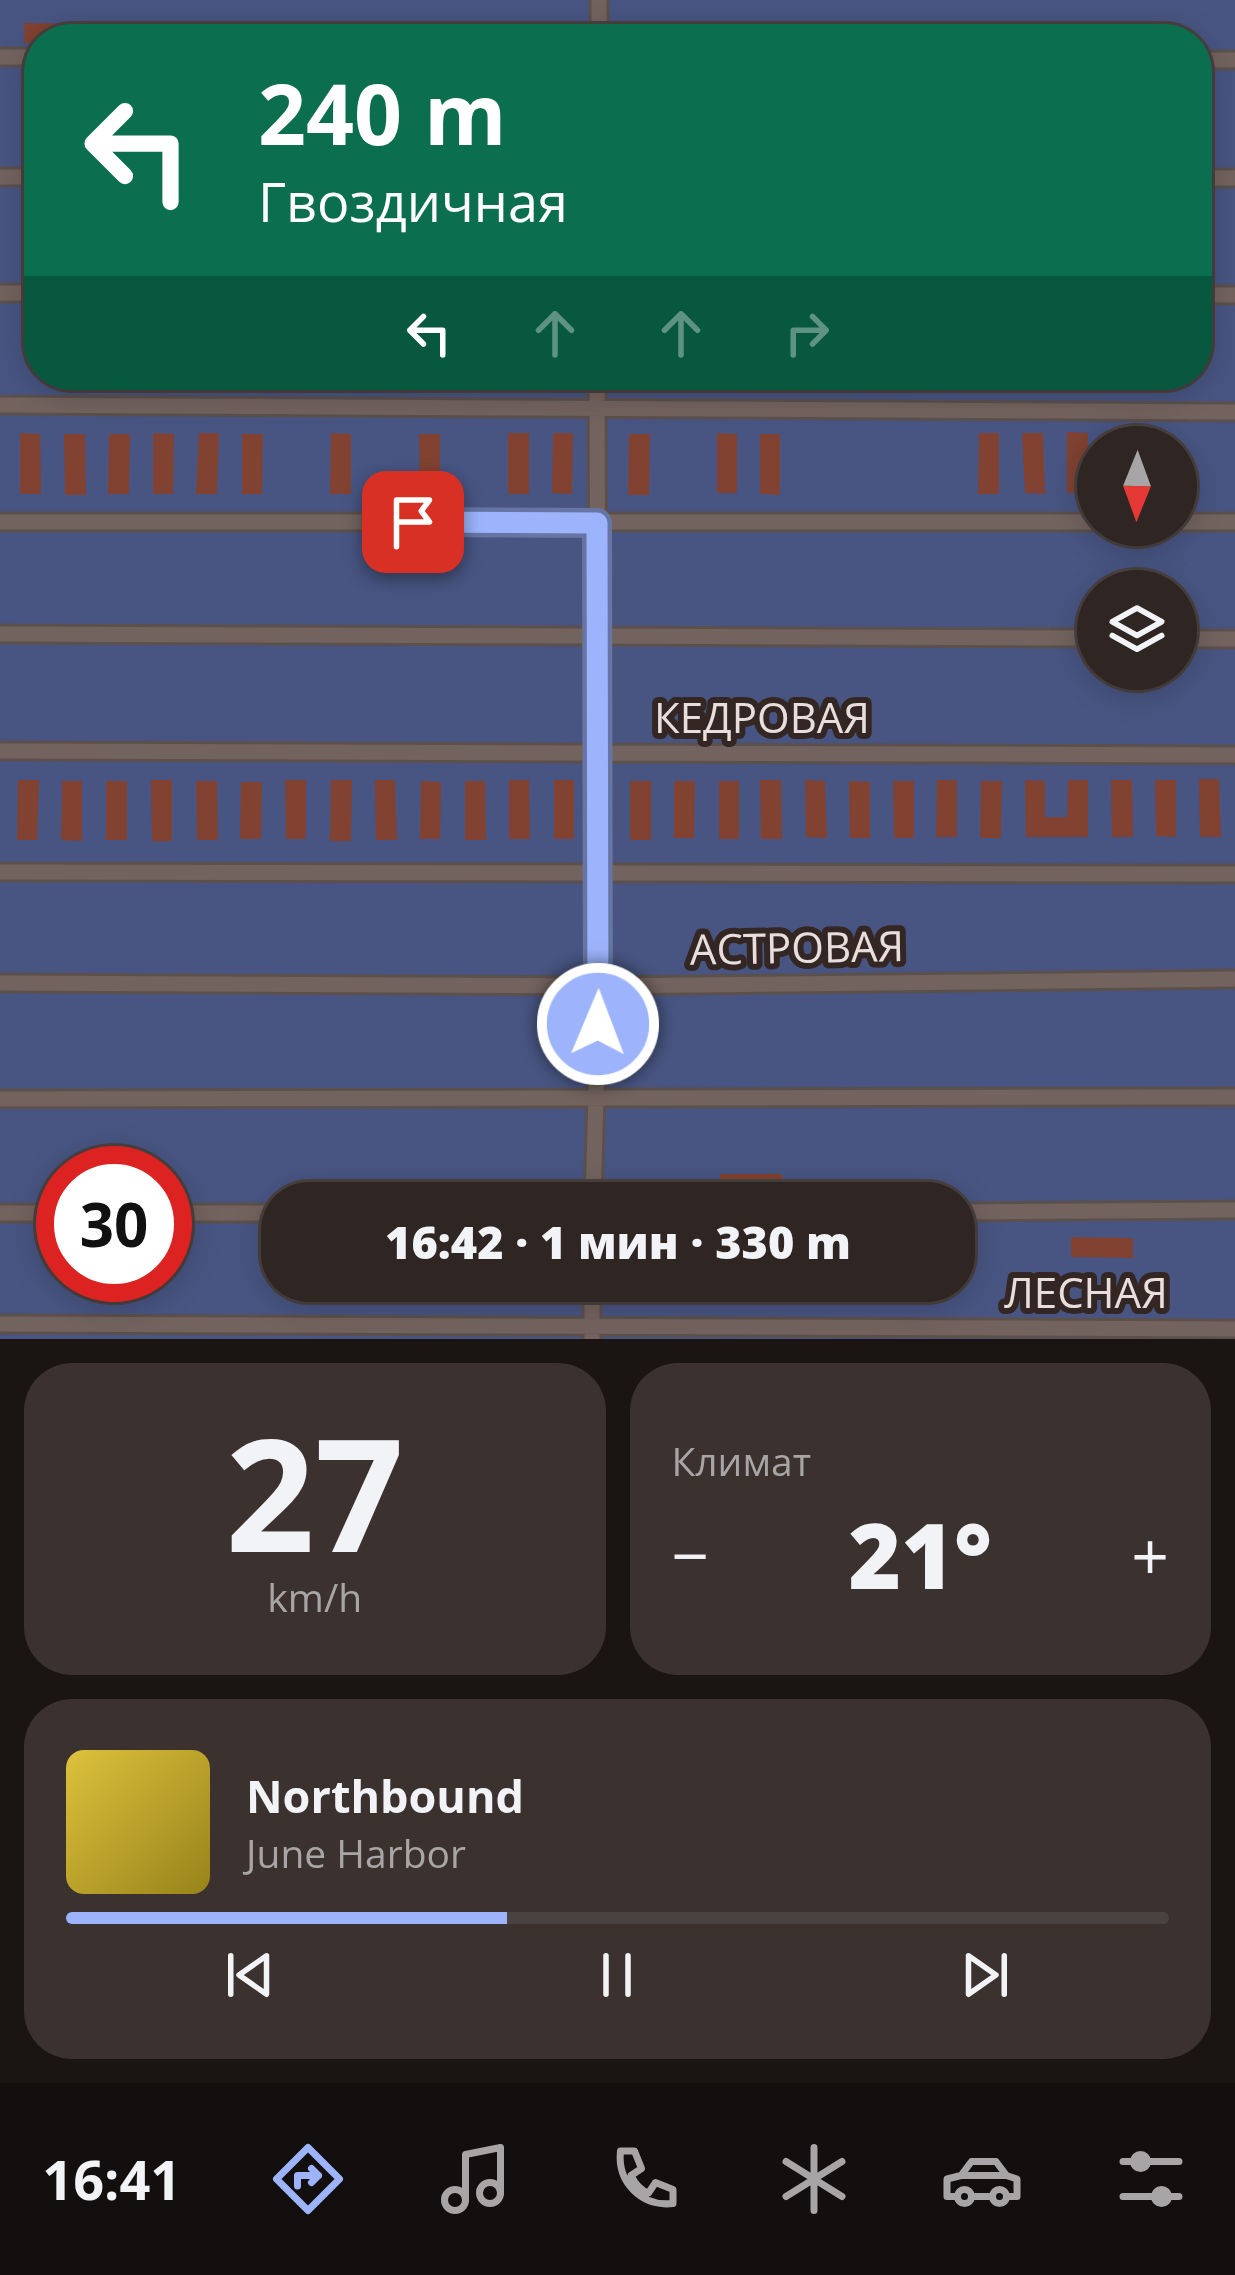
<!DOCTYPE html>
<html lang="ru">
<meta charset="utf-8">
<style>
:root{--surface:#2f2522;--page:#3b312f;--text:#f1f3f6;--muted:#a7a5a5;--line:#4a4240;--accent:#9db4fd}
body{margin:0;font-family:"Open Sans",sans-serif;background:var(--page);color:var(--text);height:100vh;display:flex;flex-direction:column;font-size:45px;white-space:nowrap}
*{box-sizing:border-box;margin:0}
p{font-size:39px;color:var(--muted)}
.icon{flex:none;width:66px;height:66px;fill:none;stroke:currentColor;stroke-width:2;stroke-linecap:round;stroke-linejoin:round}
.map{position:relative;height:1339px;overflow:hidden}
.drawer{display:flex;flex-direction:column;gap:24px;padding:24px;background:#1a1413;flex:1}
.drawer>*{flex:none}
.top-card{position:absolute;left:24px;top:24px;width:1188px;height:366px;border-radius:48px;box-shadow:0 6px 30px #0003,0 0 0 3px var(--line);background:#0b6e4f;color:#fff;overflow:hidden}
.needle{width:78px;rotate:181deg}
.buttons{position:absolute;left:1077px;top:426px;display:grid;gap:24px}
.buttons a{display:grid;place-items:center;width:120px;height:120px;border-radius:50%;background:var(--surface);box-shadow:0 6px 30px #0003,0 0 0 3px var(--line);font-size:60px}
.speed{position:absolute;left:36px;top:1146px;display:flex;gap:24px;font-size:60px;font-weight:700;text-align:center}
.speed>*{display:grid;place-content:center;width:156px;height:156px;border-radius:50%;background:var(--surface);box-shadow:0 6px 30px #0003,0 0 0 3px var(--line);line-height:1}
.speed .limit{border:18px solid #d22;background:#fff;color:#111}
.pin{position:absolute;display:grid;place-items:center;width:102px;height:102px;color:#fff;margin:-51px;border-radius:24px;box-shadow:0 6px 18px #0006}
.me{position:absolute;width:132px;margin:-66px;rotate:1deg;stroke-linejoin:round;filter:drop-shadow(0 0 9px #0008)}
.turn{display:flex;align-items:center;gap:42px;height:252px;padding:0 36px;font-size:54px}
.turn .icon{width:156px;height:156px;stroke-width:2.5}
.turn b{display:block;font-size:84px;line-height:102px}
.lanes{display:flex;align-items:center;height:114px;padding:0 36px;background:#0003;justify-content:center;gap:60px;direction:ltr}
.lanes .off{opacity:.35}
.big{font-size:90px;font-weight:800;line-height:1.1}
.drawer .widget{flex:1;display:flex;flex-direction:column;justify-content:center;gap:18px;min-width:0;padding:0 42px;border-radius:48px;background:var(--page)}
.drawer .dial{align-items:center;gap:0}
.dial b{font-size:156px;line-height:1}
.song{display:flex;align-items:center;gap:36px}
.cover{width:144px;height:144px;border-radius:18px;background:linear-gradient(135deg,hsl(50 70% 55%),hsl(50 70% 35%))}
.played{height:12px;border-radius:6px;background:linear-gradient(90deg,var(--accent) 40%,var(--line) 40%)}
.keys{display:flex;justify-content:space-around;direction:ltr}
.heat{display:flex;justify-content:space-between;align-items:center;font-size:66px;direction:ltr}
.drawer .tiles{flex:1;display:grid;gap:24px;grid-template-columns:1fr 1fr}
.widget:last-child{grid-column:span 2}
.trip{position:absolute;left:261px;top:1182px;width:714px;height:120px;border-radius:48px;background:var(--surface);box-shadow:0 6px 30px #0003,0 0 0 3px var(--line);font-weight:800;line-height:120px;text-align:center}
.menu{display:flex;height:192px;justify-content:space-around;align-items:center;background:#130f0e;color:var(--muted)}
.menu .icon{width:84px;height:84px}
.menu .selected{color:var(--accent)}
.menu b{font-size:54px;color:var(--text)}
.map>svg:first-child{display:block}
.green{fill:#485582;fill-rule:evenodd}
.building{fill:#814231}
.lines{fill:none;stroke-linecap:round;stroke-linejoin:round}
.street-casing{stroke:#5c504d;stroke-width:21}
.street{stroke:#73635f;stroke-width:15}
.route-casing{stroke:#6675a4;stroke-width:30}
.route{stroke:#9db4fd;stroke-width:21}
.labels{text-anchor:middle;stroke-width:12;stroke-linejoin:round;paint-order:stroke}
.street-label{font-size:42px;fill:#e8dfdc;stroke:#342723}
</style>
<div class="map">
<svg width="1235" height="1339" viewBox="0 0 1235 1339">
<rect width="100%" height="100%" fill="#3f312d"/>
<!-- green -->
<path class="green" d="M 0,0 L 1235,0 L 1235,1339 L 0,1339 ZM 39,39 L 1197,39 L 1197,375 L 39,375 ZM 1098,447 L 1176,447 L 1176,525 L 1098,525 ZM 1098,591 L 1176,591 L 1176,669 L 1098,669 ZM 63,1173 L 165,1173 L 165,1275 L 63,1275 ZM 282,1203 L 954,1203 L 954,1281 L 282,1281 Z"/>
<!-- building -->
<path class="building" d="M 24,23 L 85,24 L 85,39 L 24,43 Z
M 1067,432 L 1088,433 L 1087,493 L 1067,493 Z
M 20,433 L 40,434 L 41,494 L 20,494 Z
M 153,433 L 174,434 L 173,494 L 153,494 Z
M 199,433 L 219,433 L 217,494 L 196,494 Z
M 331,433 L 351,434 L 351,494 L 330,494 Z
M 508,433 L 529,433 L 529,494 L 508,494 Z
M 553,433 L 573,433 L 572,494 L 552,493 Z
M 717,433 L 737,434 L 737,493 L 717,493 Z
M 979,433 L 999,433 L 999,494 L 978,494 Z
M 1022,433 L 1043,433 L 1045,494 L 1025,493 Z
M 64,434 L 85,434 L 86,495 L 65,495 Z
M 109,434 L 130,434 L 129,494 L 108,494 Z
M 242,434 L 263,434 L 262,494 L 242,494 Z
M 419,434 L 440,434 L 440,494 L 420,494 Z
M 629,434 L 650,434 L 649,495 L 628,495 Z
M 760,434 L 780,434 L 780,495 L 760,494 Z
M 1199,779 L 1219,779 L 1221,837 L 1200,837 Z
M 18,780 L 39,780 L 37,840 L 17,840 Z
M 151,780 L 172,780 L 172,841 L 152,841 Z
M 285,780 L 306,780 L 306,839 L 286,839 Z
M 331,780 L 352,780 L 351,841 L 330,841 Z
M 375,780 L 395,780 L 397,840 L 376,840 Z
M 509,780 L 529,780 L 530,839 L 509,839 Z
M 554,780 L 574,780 L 574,839 L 554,839 Z
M 760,780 L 781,780 L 782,839 L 761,839 Z
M 805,780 L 825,781 L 827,838 L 806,837 Z
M 937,780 L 957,780 L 957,837 L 936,837 Z
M 1025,780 L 1045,781 L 1045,817 L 1067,817 L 1068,780 L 1088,780 L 1088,837 L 1026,837 Z
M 1111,780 L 1132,780 L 1133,837 L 1112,837 Z
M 1155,780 L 1176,780 L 1176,837 L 1156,836 Z
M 62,781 L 82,781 L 82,841 L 61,840 Z
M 106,781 L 127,781 L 127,840 L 106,840 Z
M 196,781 L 217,781 L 218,840 L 197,840 Z
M 421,781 L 441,782 L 440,839 L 420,839 Z
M 465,781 L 485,781 L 486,840 L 465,840 Z
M 630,781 L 651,781 L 651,840 L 630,840 Z
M 674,781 L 695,781 L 694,838 L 674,838 Z
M 719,781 L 739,781 L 739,839 L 719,839 Z
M 849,781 L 870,782 L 870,838 L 850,838 Z
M 893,781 L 914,781 L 914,838 L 894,838 Z
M 981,781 L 1002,781 L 1001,838 L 980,838 Z
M 241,782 L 262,782 L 261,839 L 240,839 Z
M 720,1174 L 782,1174 L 782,1194 L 720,1195 Z
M 1071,1237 L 1133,1238 L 1133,1258 L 1071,1257 Z"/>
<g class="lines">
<defs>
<path id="street" d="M 599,39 L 599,0
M 0,57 L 39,57
M 1197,60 L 1235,60
M 0,177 L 39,177
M 1197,178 L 1235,178
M 0,293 L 39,293
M 1197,295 L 1235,295
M 0,405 L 1235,412
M 0,522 L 1098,522
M 1176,522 L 1235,522
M 0,634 L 1098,638
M 1176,639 L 1235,639
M 0,751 L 1235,755
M 0,872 L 1235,874
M 0,983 L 599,986 L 1235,979
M 0,1099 L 1235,1097
M 593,1203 L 599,986 L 597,375
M 954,1212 L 1235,1210
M 0,1213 L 63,1213
M 165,1213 L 282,1213
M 592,1281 L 592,1339
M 0,1324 L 1235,1329"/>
</defs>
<!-- street casing -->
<use href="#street" class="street-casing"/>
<!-- street -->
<use href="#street" class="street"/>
</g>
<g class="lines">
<defs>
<path id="route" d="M 413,522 L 597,523 L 598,1024"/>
</defs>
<!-- route casing -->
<use href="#route" class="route-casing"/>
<!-- route -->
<use href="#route" class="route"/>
</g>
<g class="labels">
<!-- street labels -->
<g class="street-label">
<text x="762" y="733">КЕДРОВАЯ</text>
<text transform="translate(797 948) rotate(-1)" y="15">АСТРОВАЯ</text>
<text x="1086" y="1308">ЛЕСНАЯ</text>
</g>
</g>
</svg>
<div class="buttons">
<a><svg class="needle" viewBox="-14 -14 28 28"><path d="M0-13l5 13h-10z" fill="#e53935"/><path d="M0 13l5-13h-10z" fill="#a7a5a5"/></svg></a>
<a><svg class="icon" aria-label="layers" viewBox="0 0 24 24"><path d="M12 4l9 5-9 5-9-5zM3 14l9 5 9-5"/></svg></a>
</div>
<div class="speed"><div class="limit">30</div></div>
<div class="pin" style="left:413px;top:522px;background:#d93025"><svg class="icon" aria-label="arrive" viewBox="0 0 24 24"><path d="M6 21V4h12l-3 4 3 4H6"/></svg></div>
<svg class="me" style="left:598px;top:1024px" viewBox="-20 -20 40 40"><circle r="17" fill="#9db4fd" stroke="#fff" stroke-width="3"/><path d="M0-11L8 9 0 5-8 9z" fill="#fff"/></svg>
<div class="trip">16:42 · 1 мин · 330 m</div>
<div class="top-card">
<div class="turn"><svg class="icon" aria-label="left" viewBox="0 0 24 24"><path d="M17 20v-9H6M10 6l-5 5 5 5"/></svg><div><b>240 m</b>Гвоздичная</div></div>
<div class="lanes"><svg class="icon" aria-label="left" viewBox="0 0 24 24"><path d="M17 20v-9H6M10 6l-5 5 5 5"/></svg><svg class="icon off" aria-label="ahead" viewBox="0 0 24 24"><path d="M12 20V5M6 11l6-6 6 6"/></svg><svg class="icon off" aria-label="ahead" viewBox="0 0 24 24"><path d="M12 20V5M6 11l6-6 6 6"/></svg><svg class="icon off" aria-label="right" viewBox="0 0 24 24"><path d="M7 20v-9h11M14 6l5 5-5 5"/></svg></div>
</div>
</div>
<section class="drawer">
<div class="tiles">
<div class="widget dial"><b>27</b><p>km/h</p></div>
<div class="widget"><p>Климат</p>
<div class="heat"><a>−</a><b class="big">21°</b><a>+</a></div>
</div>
<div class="widget">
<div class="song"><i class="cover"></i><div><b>Northbound</b><p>June Harbor</p></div></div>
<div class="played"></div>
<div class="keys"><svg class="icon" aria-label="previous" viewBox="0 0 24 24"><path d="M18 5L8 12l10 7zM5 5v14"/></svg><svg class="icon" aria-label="pause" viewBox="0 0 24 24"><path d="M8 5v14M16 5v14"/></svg><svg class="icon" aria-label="next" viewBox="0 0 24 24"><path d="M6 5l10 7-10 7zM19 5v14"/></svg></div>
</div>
</div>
</section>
<nav class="menu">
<b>16:41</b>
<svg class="icon selected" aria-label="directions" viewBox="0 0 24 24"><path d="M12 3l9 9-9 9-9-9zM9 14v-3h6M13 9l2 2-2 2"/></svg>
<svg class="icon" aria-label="music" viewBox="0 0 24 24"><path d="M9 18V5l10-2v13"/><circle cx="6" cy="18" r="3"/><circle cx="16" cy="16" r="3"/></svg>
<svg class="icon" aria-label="phone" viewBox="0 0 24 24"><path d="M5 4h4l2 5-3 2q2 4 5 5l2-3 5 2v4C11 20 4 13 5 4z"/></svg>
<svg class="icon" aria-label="climate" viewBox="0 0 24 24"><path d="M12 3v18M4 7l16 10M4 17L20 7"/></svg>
<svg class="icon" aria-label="car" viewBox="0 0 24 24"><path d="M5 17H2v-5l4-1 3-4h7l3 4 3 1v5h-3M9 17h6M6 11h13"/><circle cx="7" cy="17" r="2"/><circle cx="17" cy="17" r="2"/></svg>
<svg class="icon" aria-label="filters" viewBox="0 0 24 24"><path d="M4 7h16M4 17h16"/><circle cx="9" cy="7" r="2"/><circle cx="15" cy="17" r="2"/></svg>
</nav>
